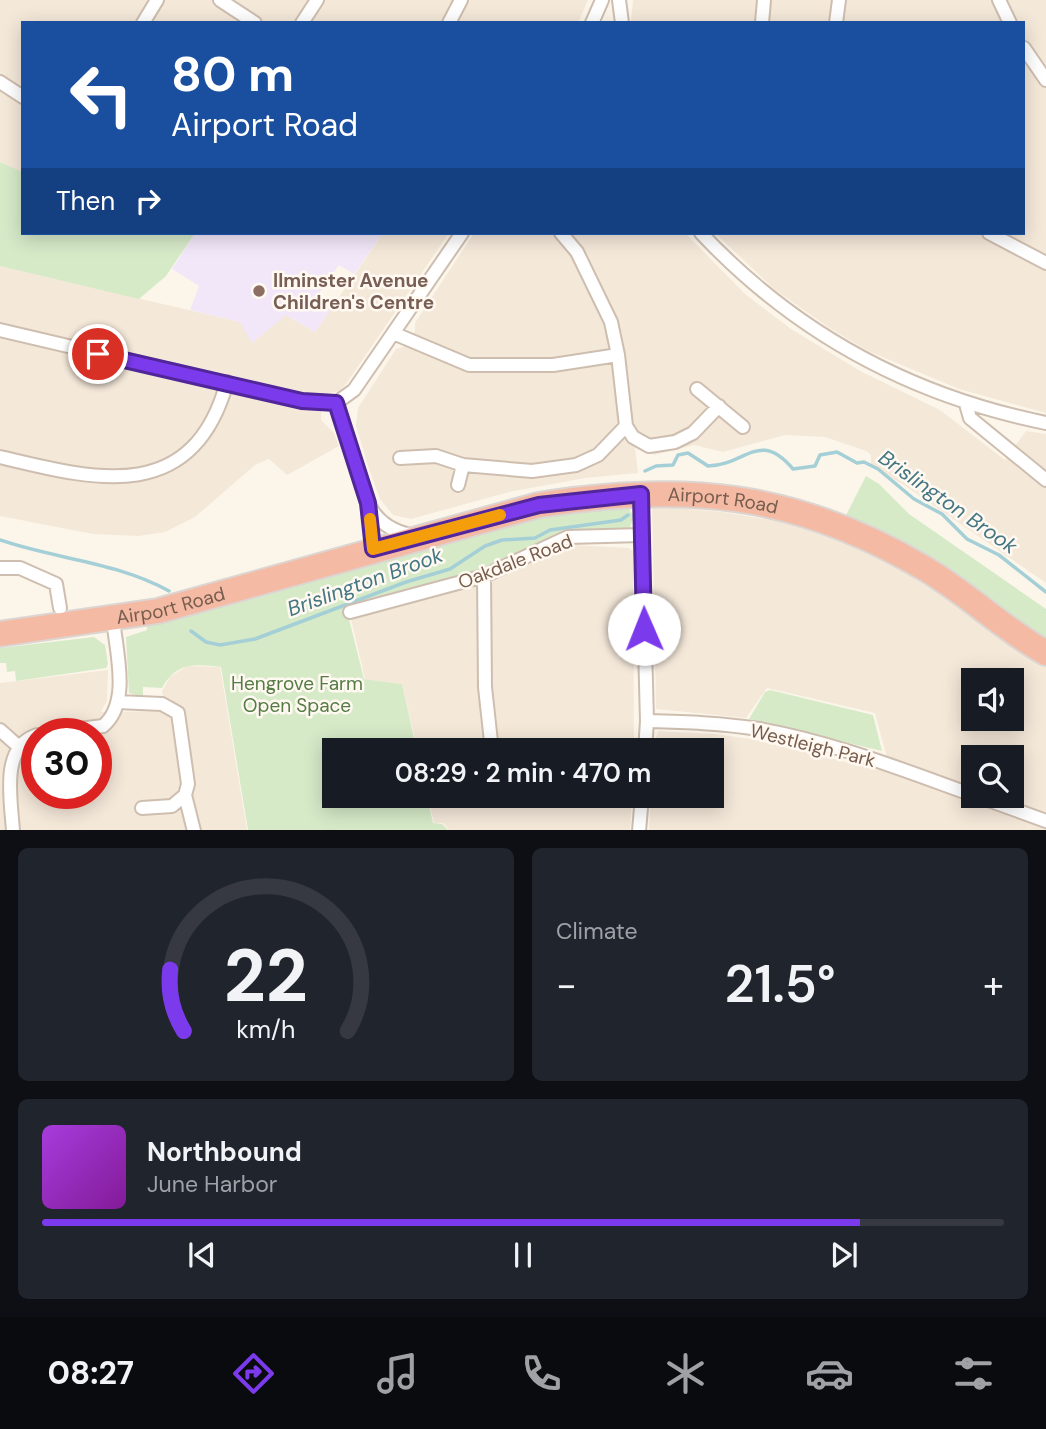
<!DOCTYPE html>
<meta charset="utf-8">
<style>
:root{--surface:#171b24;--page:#20242c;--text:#f1f3f6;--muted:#9ea1a6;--line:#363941;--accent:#7c3aed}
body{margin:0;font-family:"DM Sans",sans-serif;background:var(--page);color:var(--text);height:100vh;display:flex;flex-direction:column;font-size:26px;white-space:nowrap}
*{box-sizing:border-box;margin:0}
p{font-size:23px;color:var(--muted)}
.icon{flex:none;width:38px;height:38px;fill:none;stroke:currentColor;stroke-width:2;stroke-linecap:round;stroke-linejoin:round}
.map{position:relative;height:830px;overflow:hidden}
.sheet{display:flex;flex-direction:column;gap:18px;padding:18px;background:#0d0f14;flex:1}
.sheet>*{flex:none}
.top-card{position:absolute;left:21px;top:21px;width:1004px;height:214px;border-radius:0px;box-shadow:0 4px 18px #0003;background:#1a4fa0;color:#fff;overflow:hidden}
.controls{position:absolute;left:961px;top:668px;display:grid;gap:14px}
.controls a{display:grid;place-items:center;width:63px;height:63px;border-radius:0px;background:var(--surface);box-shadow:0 4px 18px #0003;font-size:35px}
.speed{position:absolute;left:21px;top:718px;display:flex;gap:14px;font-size:35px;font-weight:700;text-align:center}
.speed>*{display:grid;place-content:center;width:91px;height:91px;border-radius:50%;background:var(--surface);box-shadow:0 4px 18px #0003;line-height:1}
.speed .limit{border:10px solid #d22;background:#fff;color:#111}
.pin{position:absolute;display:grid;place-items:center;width:60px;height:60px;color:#fff;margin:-30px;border:4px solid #fff;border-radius:50%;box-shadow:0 2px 7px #0007}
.me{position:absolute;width:77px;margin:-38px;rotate:359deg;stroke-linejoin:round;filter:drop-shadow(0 0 5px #0008)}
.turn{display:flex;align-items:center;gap:24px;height:147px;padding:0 35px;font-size:32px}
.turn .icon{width:91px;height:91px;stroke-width:2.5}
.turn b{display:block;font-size:49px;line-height:60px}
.then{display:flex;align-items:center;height:66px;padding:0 35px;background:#0003;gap:14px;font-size:26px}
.big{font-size:52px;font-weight:600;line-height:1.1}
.sheet .card{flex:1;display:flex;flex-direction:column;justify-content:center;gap:10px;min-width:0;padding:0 24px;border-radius:10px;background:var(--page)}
.sheet .dial{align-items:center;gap:0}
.dial svg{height:182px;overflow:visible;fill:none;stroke:var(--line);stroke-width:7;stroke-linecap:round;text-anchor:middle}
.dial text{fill:var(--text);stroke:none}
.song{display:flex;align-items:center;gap:21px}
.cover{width:84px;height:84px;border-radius:10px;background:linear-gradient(135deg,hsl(280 70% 55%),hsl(290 70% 35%))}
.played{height:7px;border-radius:4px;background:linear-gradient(90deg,var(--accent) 85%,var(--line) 85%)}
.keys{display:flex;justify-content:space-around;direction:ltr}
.heat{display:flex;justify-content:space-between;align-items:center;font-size:38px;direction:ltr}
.sheet .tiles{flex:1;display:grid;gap:18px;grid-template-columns:1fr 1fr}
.card:last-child{grid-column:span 2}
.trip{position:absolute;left:322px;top:738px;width:402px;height:70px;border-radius:0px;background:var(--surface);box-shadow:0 4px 18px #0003;font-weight:600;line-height:70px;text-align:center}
.tab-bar{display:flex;height:112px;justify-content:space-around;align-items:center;background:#090b0e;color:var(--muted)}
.tab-bar .icon{width:49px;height:49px}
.tab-bar .on{color:var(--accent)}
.tab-bar b{font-size:32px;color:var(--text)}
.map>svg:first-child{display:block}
.residential{fill:#f4e8d9;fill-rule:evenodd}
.education{fill:#f2e7f9}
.green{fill:#d6eac8}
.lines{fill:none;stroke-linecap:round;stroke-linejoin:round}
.stream{stroke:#a5cfd7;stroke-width:3.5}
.street-casing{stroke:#cebeb0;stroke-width:16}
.highway-casing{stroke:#dcd5d1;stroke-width:28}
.street{stroke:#fff;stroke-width:12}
.highway{stroke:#f4baa4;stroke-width:24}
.route-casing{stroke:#51269a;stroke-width:18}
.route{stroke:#7c3aed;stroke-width:12}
.slow{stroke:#f59e0b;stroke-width:12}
.education-dot{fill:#8d6e63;stroke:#fff9f1;stroke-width:2.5}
.labels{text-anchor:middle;stroke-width:5;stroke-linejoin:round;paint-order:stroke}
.education-label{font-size:19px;font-weight:bold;fill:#785e54;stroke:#fff9f1;text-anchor:start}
.street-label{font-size:19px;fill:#775d4e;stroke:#fff9f1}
.park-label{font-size:19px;fill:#557c45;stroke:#fff9f1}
.water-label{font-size:21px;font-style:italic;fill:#447783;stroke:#fff9f1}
</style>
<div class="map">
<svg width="1046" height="831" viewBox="0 0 1046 831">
<rect width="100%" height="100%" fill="#fcf6ea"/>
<!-- residential -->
<path class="residential" d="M 0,0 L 588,0 L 578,23 L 23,23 L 23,172 L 0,162 Z
M 633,0 L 1046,0 L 1046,413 L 959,389 L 868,351 L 828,327 L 774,289 L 715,233 L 1024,233 L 1024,23 L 631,23 Z
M 383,233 L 449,233 L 346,384 L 339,391 L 322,395 L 321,420 L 334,433 L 339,446 L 287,475 L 269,459 L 255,465 L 195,517 L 165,532 L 138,536 L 93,534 L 0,516 L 0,266 L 240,322 L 286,315 L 315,332 Z
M 474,233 L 685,233 L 745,294 L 791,329 L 862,372 L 940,410 L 1005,460 L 1026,431 L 1046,434 L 1046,583 L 904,485 L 871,467 L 871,455 L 866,451 L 825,437 L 785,435 L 723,452 L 694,445 L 654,455 L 634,440 L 638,473 L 585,478 L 509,492 L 411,519 L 393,515 L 380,499 L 369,469 L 356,426 L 358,408 L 396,349 L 403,347 L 415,331 L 415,323 Z
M 652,506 L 723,512 L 788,523 L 845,543 L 899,569 L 952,601 L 1046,667 L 1046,830 L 649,831 L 651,796 L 712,796 L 712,751 L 653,751 L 658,731 L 715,734 L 751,739 L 887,772 L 886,754 L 875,713 L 767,688 L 746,718 L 656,709 ZM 973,681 L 1012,681 L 1012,719 L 973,719 ZM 973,758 L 1012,758 L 1012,796 L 973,796 Z
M 572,545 L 629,548 L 633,551 L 634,751 L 418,751 L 402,684 L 365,679 L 351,619 L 492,581 L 555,550 Z
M 187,666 L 220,667 L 247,830 L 0,830 L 0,683 L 108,670 L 107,700 L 101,712 L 164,711 L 162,691 L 170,677 ZM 37,733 L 96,733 L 96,793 L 37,793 Z
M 428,796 L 632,796 L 630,830 L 449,830 L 443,823 L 434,823 Z"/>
<!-- education -->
<path class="education" d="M 195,233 L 383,233 L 354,274 L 339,265 L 318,295 L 333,306 L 315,332 L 286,315 L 252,343 L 240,322 L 190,310 L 199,286 L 172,269 Z"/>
<!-- green -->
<path class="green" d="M 0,162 L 23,172 L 23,233 L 195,233 L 166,276 L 139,299 L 0,266 Z
M 866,476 L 879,484 L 909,514 L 1046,609 L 1046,639 L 945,567 L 845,517 Z
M 625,504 L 634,516 L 629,530 L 556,535 L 475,571 L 346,607 L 364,679 L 402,684 L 417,751 L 334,751 L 334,796 L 427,796 L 433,823 L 442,824 L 448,830 L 248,830 L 221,667 C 194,664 177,662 162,688 L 143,687 L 143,697 L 129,693 L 126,637 L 147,630 L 147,623 L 279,590 L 487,524 Z
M 94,637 L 105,645 L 108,664 L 106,668 L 16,681 L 15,671 L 7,672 L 6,663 L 0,663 L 0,648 Z
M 770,690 L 873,715 L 882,751 L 749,719 L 765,692 Z"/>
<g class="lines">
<!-- stream -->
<path class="stream" d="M 645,471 L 656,466 L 673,465 L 678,455 L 688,453 L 708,466 C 746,465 759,429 793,469 L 815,466 L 820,455 L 837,452 L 857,463 L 864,462 L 878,469 L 914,499 L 942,514 L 967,539 L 999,555 L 1046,592
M 0,540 C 55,559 117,562 169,591
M 191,631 L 206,642 L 220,645 L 255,639 L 406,582 L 450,569 L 485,546 L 502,540 L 535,538 L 550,530 L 621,520 L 628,515"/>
<defs>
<path id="street" d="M 220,0 L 255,23
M 619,0 L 622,23
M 999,0 L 1010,23
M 143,23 L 157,0
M 302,23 L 317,0
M 449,23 L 461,0
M 592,23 L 602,0
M 762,23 L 764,0
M 836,23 L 839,0
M 1024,48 L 1046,80
M 0,82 L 23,97
M 561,233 L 577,252 L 611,322 L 618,355 L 626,426 L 633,437 L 649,446 L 675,442 L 693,433 L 719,406
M 701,233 C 795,333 912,396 1046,423
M 989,233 L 1046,263
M 0,330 L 302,401 L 336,403
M 393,333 L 469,365 L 553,365 L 618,355
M 697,389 L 743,427
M 336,403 L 354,390 L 462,233
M 336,403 L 368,503 L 373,549
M 966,404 L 970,418 L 1046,480
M 0,457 C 95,480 193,506 227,382
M 400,458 L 436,456 L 463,465 L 532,471 L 576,465 L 598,455 L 626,426
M 458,485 L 463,465
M 641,494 L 647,721 L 645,751
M 370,507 C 379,523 392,531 410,535
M 0,568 L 20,568 L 56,584 L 60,608
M 484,576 L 485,687 L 492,751
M 350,612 L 484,576 L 568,537 L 642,535
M 118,702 L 162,704 L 178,713 L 188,784 L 185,795 L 194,831
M 647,721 C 684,722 722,723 759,729 C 833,742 903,770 973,795
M 0,730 L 18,746
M 49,733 L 103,726 C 131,703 116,651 113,619
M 977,796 L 1046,821
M 142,808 L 172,806 L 185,795
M 13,831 C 11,799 0,747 37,735
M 639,831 L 642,796"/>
<g id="highway">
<path id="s1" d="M 0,634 L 158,611 L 539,505 C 684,482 795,492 924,568 C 967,593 1003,629 1046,653"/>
</g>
</defs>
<!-- street casing -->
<use href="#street" class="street-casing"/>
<!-- highway casing -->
<use href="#highway" class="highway-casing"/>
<!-- street -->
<use href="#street" class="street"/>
<!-- highway -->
<use href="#highway" class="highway"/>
</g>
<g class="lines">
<defs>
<path id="route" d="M 98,354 L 302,401 L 336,403 L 368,503 L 373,549 L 539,505 L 641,494 L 644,629"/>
</defs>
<!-- route casing -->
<use href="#route" class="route-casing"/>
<!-- route -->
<use href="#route" class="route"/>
<!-- slow -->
<path class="slow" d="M 370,519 L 373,549 L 500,515"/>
</g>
<!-- markers -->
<circle class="education-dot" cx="259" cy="291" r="7"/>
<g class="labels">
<!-- education labels -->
<g class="education-label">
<text x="273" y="287">Ilminster Avenue<tspan x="273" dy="22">Children's Centre</tspan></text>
</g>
<!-- street labels -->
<g class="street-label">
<text dy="7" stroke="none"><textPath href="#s1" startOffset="740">Airport Road</textPath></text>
<text transform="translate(515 561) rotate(-21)" y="7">Oakdale Road</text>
<text dy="7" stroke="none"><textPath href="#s1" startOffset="173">Airport Road</textPath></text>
<text transform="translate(813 745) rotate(14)" y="7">Westleigh Park</text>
</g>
<!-- park labels -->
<g class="park-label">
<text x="297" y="690">Hengrove Farm<tspan x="297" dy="22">Open Space</tspan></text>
</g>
<!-- water labels -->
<g class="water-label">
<text transform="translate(948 502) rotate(35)" y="7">Brislington Brook</text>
<text transform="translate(365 582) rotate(-20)" y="7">Brislington Brook</text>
</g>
</g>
</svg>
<div class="controls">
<a><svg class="icon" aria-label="sound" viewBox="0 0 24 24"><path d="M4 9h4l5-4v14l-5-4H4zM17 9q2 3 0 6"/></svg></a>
<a><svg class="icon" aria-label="search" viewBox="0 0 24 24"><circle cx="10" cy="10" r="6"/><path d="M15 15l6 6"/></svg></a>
</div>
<div class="speed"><div class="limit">30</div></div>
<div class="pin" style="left:98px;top:354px;background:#d93025"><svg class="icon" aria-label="arrive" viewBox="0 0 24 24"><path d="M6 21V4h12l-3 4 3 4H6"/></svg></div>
<svg class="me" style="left:644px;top:629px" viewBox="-20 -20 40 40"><circle r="19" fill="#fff"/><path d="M0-13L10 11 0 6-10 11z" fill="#7c3aed"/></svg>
<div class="trip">08:29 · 2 min · 470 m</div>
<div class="top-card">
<div class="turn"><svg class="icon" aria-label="left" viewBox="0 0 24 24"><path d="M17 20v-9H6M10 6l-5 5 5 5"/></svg><div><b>80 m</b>Airport Road</div></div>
<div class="then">Then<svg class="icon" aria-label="right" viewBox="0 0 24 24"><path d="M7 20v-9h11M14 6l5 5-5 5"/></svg></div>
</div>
</div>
<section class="sheet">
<div class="tiles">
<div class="card dial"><svg viewBox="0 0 100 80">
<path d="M14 69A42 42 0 1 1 86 69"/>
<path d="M14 69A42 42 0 0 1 8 42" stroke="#7c3aed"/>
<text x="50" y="56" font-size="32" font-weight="700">22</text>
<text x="50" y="72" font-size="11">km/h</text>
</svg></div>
<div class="card"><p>Climate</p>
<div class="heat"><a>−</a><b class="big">21.5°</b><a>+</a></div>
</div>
<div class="card">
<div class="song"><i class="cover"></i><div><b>Northbound</b><p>June Harbor</p></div></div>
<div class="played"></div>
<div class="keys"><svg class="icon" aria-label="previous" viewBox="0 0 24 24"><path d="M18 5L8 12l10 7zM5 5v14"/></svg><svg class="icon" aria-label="pause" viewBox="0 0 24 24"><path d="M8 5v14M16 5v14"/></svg><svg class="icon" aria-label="next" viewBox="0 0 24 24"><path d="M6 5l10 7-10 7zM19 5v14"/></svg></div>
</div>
</div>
</section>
<nav class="tab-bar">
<b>08:27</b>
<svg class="icon on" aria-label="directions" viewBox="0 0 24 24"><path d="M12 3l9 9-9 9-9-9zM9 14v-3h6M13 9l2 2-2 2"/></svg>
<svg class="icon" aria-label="music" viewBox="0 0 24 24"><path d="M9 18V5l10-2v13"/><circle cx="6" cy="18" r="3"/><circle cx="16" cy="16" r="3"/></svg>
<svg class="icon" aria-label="phone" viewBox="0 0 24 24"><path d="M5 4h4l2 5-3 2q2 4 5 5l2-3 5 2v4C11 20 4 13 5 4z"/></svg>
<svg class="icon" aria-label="climate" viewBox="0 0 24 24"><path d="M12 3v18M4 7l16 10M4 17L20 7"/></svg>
<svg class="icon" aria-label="car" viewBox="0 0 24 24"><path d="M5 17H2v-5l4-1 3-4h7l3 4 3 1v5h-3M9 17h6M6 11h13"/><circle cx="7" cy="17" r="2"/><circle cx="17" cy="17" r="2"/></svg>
<svg class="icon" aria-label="filters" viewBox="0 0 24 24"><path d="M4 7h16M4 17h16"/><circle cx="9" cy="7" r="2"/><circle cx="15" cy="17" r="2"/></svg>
</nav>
